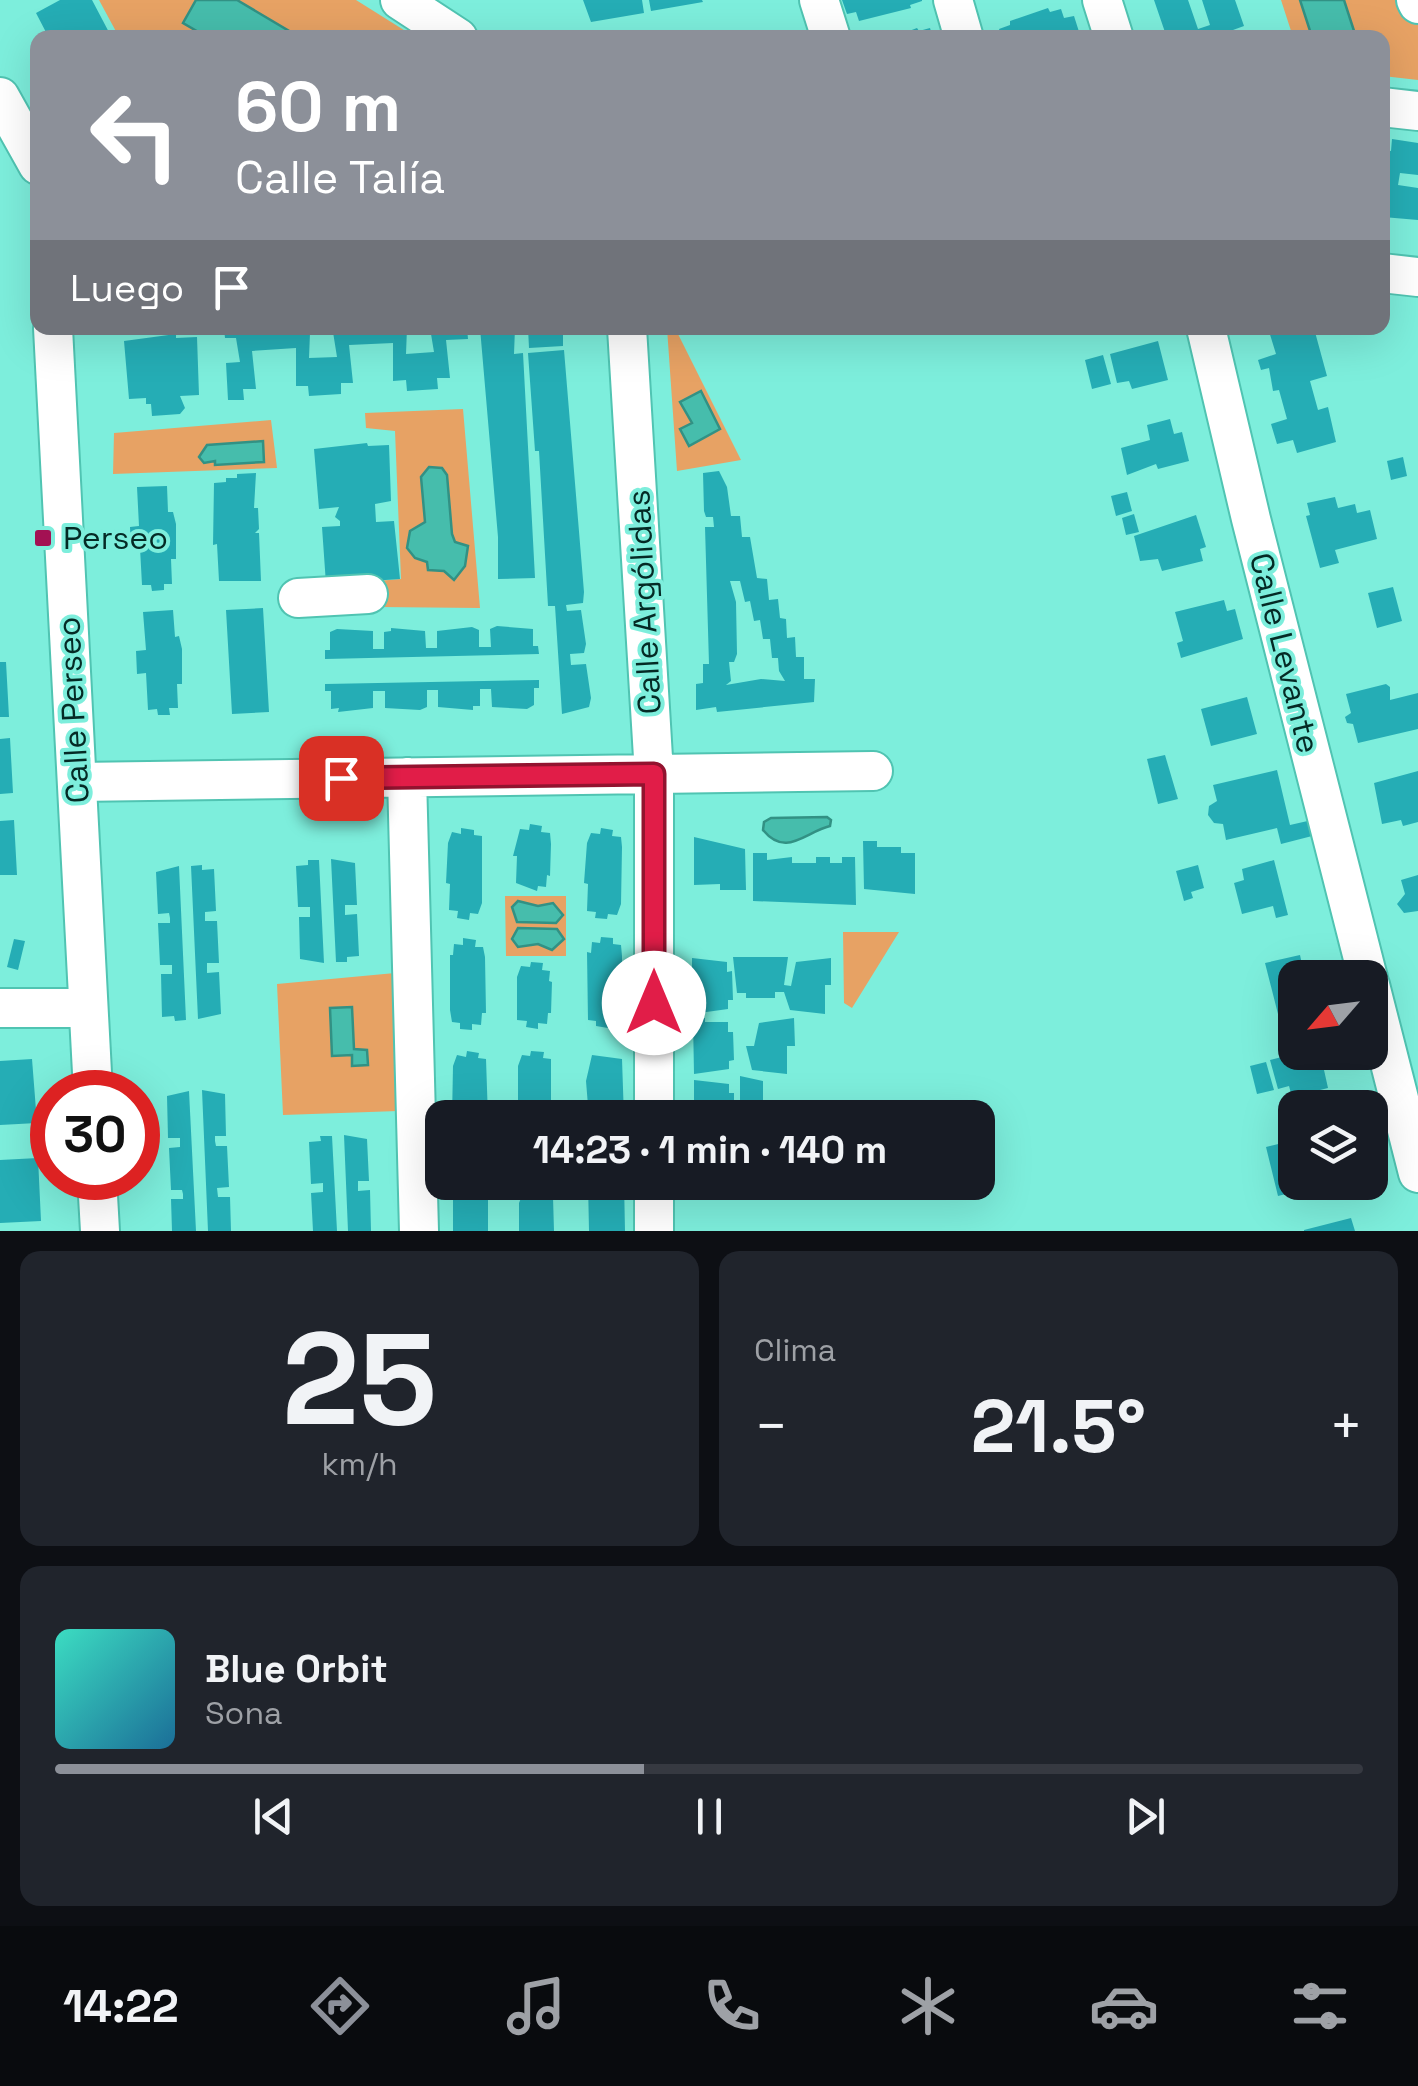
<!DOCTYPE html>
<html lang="es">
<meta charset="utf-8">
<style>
:root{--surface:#171b24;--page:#20242c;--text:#f1f3f6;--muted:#9ea1a6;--line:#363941;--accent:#8c9099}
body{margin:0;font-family:"Space Grotesk",sans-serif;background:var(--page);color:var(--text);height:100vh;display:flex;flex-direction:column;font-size:38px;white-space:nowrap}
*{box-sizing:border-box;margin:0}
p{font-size:32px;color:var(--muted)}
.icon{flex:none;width:55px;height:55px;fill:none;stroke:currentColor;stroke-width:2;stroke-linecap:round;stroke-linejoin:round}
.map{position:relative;height:1231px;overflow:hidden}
.side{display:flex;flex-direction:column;gap:20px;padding:20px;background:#0d0f14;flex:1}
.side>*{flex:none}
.guide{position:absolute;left:30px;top:30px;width:1360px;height:305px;border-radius:20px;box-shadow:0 10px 40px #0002;background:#8c9099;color:#fff;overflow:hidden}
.needle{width:65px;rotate:242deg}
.tools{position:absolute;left:1278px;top:960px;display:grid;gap:20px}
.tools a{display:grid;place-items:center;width:110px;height:110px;border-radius:20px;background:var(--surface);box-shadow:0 10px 40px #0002;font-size:50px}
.speed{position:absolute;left:30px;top:1070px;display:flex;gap:20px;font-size:50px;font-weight:700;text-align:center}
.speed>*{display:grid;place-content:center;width:130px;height:130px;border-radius:50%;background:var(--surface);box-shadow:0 10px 40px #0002;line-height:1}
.speed .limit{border:15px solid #d22;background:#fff;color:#111}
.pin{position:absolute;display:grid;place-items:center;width:85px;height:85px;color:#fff;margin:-42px;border-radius:20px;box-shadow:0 5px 15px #0006}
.me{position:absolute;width:110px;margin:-55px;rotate:0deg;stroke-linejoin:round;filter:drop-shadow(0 0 8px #0008)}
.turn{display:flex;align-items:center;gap:35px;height:210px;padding:0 40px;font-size:45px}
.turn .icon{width:130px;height:130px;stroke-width:2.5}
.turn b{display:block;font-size:70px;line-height:85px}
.then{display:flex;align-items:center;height:95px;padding:0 40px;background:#0003;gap:20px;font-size:38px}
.big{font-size:75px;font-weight:800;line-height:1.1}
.side .tile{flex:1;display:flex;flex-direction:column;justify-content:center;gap:15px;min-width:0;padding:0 35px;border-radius:20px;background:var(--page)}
.side .dial{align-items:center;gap:0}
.dial b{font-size:130px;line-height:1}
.song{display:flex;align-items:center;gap:30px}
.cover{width:120px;height:120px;border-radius:15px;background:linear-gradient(135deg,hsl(170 70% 55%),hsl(200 70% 35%))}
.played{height:10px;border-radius:5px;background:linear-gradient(90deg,var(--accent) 45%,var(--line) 45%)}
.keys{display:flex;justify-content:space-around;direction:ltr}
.heat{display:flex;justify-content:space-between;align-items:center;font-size:55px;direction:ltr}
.side .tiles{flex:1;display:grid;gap:20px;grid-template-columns:1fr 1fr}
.tile:last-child{grid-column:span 2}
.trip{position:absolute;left:425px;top:1100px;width:570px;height:100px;border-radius:20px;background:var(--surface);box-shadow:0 10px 40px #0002;font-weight:800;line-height:100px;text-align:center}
.tabs{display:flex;height:160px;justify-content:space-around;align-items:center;background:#090b0e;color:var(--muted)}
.tabs .icon{width:70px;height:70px}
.tabs .active{color:var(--accent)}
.tabs b{font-size:45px;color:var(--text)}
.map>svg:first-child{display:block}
.green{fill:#e7a264}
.water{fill:#46bdac;stroke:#329184;stroke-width:2.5}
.building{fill:#25adb5;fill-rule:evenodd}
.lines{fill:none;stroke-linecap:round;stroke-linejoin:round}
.minor-casing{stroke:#50c4b2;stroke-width:42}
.minor{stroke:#fff;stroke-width:38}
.route-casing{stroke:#92132f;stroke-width:25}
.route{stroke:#e11d48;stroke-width:18}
.poi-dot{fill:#a31153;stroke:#7deedc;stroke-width:4}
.labels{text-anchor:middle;stroke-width:8;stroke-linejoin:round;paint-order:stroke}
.poi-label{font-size:32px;fill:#042a25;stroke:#7deedc;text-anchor:start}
.street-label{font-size:32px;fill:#042a25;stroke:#7deedc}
</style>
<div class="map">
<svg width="1418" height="1231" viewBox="0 0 1418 1231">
<rect width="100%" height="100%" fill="#7deedc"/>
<!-- green -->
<path class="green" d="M 99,0 L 356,0 L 415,37 L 119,37 Z
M 1281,0 L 1407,0 L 1418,23 L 1418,80 L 1383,76 L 1382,38 L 1293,37 Z
M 667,328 L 675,328 L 741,460 L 677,471 Z
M 463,409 L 480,608 L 379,607 L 377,581 L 401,579 L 395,431 L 366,428 L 365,413 Z
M 271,420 L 277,468 L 113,474 L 114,433 Z
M 505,896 L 566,896 L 566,956 L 506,956 Z
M 843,932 L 899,932 L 852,1008 L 844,1003 Z
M 395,973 L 398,1111 L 283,1115 L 277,984 Z"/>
<!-- water -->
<path class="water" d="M 196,0 L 237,0 L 289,31 L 285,37 L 207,37 L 183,23 Z
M 1300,0 L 1344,0 L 1356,37 L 1312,37 Z
M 701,391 L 720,429 L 689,446 L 680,429 L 692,423 L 680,402 Z
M 263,441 L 264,462 L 215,465 L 215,461 L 204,463 L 199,457 L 207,445 Z
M 429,467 L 442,468 L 447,475 L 452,534 L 455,542 L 468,546 L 465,566 L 454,580 L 444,571 L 428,570 L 427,562 L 415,558 L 407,548 L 410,531 L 425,522 L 421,477 Z
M 827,817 L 831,820 L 830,826 C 805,832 786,858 763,830 L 764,822 L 771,818 Z
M 518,901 L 538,906 L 553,903 L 563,915 L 556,923 L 517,922 L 512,907 Z
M 518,928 L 557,929 L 564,939 L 552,950 L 538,944 L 518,947 L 512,939 Z
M 352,1007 L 354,1049 L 367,1050 L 368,1065 L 352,1066 L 352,1055 L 332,1056 L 330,1008 Z"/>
<!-- building -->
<path class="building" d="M 60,0 L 92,0 L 112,38 L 49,38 L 36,13 Z
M 583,0 L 642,0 L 644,13 L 591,22 Z
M 649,0 L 702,0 L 703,2 L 651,11 Z
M 842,0 L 922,0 L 922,1 L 910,5 L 911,8 L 859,21 L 856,12 L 847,14 Z
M 1154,0 L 1188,0 L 1198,29 L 1210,25 L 1202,0 L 1235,0 L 1244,26 L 1233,30 L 1235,36 L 1247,33 L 1248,38 L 1167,38 Z
M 1048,8 L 1050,12 L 1061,9 L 1064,18 L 1074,16 L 1081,38 L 1042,38 L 1039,30 L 1030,34 L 1031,38 L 1002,38 L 999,29 L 1010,25 L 1010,21 Z
M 917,28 L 919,31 L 930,28 L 933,38 L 891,38 Z
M 1392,139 L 1418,143 L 1418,175 L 1400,173 L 1398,185 L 1418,188 L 1418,220 L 1383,217 L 1382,150 L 1391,151 Z
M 224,328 L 260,328 L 260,334 L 286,333 L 286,328 L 407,328 L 406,354 L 434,352 L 430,328 L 467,328 L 468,339 L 446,340 L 450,378 L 437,378 L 438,389 L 407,391 L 406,380 L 393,381 L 393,343 L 349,345 L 353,383 L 341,383 L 341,394 L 309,396 L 308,386 L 296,386 L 296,348 L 252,351 L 256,389 L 243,389 L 244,400 L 228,400 L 226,363 L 240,362 L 236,338 L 225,338 ZM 333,332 L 337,357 L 309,358 L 310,333 Z
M 480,328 L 515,328 L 514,354 L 523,353 L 535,578 L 498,579 L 498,537 Z
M 528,328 L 563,328 L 563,346 L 529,348 Z
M 1268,328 L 1325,328 L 1315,332 L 1327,376 L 1310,381 L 1318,410 L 1328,407 L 1336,442 L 1297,453 L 1293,440 L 1277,444 L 1271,424 L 1287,419 L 1279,390 L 1273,391 L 1269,368 L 1261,370 L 1258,360 L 1276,354 Z
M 176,334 L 176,338 L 197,337 L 199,395 L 180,396 L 185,408 L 180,414 L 152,416 L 151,404 L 146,404 L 146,398 L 129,399 L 124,341 Z
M 1158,341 L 1168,380 L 1132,389 L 1129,381 L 1117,383 L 1110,354 Z
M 564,350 L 584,592 L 583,603 L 566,605 L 567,611 L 581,610 L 586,644 L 584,653 L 570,654 L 571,665 L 586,664 L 591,698 L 589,707 L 562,714 L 555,606 L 548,606 L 539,451 L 535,451 L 528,353 Z
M 1103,355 L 1111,384 L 1092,389 L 1085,360 Z
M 1170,419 L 1174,434 L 1182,432 L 1189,461 L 1158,469 L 1156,464 L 1127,475 L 1121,448 L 1150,440 L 1147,425 Z
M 367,443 L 368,446 L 389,445 L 391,501 L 375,504 L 376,522 L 394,521 L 400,579 L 326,584 L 322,527 L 340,526 L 340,521 L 335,517 L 339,507 L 319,509 L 314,449 Z
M 1403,457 L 1407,476 L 1391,480 L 1387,461 Z
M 719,471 L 727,487 L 731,516 L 740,516 L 742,537 L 750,537 L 757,578 L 767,579 L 769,600 L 778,599 L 780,618 L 786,619 L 787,638 L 795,637 L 796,657 L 804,657 L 804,679 L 815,679 L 814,702 L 717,712 L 716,707 L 696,710 L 696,684 L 703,683 L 703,664 L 709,664 L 705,527 L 714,527 L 713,517 L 706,517 L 704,511 L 703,473 ZM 730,581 L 740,581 L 745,602 L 750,601 L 754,621 L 760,620 L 763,639 L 770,639 L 772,658 L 778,658 L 779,671 L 785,681 L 761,679 L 726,685 L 731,681 L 729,662 L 734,662 L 737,654 L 736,602 Z
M 256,473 L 254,508 L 258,508 L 259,529 L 255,533 L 259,533 L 261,581 L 219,581 L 217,544 L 213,545 L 214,483 L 226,482 L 226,478 L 237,478 L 237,474 Z
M 167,486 L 168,512 L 173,512 L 176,524 L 176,559 L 171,559 L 172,584 L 164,584 L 164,590 L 152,591 L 151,585 L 142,585 L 140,548 L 131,549 L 130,527 L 139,526 L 137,487 Z
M 1127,492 L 1132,511 L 1116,516 L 1111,496 Z
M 1335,497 L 1338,508 L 1355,504 L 1357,513 L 1370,510 L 1377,539 L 1335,550 L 1339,563 L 1320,568 L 1306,516 L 1310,515 L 1307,503 Z
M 1134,514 L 1139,532 L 1126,535 L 1122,518 Z
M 1196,515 L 1206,547 L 1200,549 L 1203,561 L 1162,571 L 1158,559 L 1140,561 L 1134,536 Z
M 1393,587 L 1402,621 L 1377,628 L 1368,593 Z
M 1224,600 L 1227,611 L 1235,609 L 1243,639 L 1181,658 L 1177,643 L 1183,641 L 1175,612 Z
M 263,608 L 269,712 L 232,714 L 226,610 Z
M 173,610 L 175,637 L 179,636 L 182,649 L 182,684 L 177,684 L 178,708 L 169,708 L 170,715 L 158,715 L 157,709 L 148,710 L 146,673 L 137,674 L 136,651 L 146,650 L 143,612 Z
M 497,626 L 533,629 L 533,646 L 538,646 L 539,654 L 325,659 L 325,650 L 330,650 L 330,632 L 337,629 L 373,631 L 373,649 L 384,649 L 384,632 L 391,631 L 391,628 L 425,631 L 426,648 L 437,648 L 437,631 L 472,627 L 479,630 L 479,647 L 491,647 L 490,629 Z
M 0,662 L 6,662 L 9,717 L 0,717 Z
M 539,680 L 539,688 L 534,688 L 534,705 L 527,709 L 492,707 L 491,689 L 480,689 L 480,706 L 473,706 L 473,710 L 438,707 L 438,690 L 427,690 L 427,707 L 420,710 L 385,708 L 385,691 L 373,691 L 373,708 L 338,712 L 339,708 L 331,709 L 331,691 L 325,691 L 325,684 Z
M 1386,684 L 1390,687 L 1390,700 L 1418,693 L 1418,729 L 1358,743 L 1353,724 L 1347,723 L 1345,717 L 1351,713 L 1346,694 Z
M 1247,697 L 1257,734 L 1211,746 L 1201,709 Z
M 10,738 L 13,793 L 0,794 L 0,739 Z
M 1165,755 L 1178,799 L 1158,804 L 1147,759 Z
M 1277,770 L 1290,825 L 1312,820 L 1316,835 L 1281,844 L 1277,828 L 1226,840 L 1223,824 L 1214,823 L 1208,815 L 1209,806 L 1217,801 L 1213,785 Z
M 1418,771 L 1418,822 L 1403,826 L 1401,820 L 1382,824 L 1374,783 Z
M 14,820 L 17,875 L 0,875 L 0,821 Z
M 530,824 L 542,826 L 541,832 L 550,833 L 551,844 L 550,876 L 547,875 L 546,887 L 538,886 L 537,891 L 516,883 L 517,856 L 513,856 L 520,829 L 529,830 Z
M 461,828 L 474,830 L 474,835 L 482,836 L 482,903 L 478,914 L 470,913 L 469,920 L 457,918 L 458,911 L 449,910 L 450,884 L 446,883 L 448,843 L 452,832 L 461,834 Z
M 601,828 L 613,830 L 612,836 L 621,837 L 622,847 L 621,904 L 617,915 L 608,914 L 607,919 L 595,918 L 596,912 L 587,911 L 588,884 L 584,883 L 587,843 L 591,833 L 600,834 Z
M 694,837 L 745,849 L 746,890 L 720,890 L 720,884 L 694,885 Z
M 863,841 L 877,841 L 877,847 L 901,847 L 901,853 L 915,853 L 915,894 L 864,889 Z
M 753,853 L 767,853 L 767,860 L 792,857 L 792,863 L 816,863 L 816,857 L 830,857 L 830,863 L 842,863 L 842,857 L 855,857 L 856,905 L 753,901 Z
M 331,859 L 355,863 L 357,905 L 345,905 L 345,915 L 357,914 L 359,956 L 347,957 L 347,962 L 336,962 Z
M 308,860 L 319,860 L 324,963 L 300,959 L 299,917 L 310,917 L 310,907 L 298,907 L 296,866 L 308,865 Z
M 1274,860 L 1288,915 L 1276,918 L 1273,906 L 1242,914 L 1234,883 L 1244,880 L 1242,869 Z
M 202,865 L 202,870 L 214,869 L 216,911 L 205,912 L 205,921 L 217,921 L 219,963 L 207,963 L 207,973 L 219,972 L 221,1014 L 198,1019 L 191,866 Z
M 1198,865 L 1204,888 L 1191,892 L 1193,898 L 1184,901 L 1176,871 Z
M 179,866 L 186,1020 L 175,1021 L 174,1016 L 162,1017 L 161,974 L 172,974 L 172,965 L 160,965 L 158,923 L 170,923 L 170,918 L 169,913 L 158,914 L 156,872 Z
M 1418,875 L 1418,911 L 1404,913 L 1397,904 L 1405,894 L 1401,880 Z
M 601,937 L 613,938 L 613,944 L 621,945 L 622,956 L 622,1012 L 619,1023 L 609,1022 L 608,1028 L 596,1026 L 596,1021 L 588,1020 L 587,952 L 591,953 L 592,942 L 600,943 Z
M 463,938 L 476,940 L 475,947 L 483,947 L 485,957 L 486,1013 L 482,1013 L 481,1025 L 472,1024 L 472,1030 L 460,1029 L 460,1023 L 452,1022 L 450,1010 L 450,955 L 453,955 L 454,944 L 463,945 Z
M 14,939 L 25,941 L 18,970 L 7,967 Z
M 1300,955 L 1305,978 L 1295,978 L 1295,1010 L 1278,1014 L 1265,963 Z
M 733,957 L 788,957 L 784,985 L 791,986 L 796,962 L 831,958 L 831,985 L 825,985 L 825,1014 L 790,1010 L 784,992 L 775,992 L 775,998 L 746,998 L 746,993 L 737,993 Z
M 692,958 L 727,962 L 727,972 L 732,971 L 733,1000 L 728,1000 L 728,1009 L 692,1014 Z
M 531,962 L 543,963 L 542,970 L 550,971 L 549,981 L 552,982 L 551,1013 L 548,1013 L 547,1024 L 538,1023 L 538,1029 L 526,1027 L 527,1021 L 517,1020 L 517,977 L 521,966 L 530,967 Z
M 705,1018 L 705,1022 L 728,1022 L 728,1032 L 733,1032 L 734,1060 L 729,1061 L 729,1069 L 694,1074 L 693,1019 Z
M 794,1018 L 795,1046 L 787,1046 L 787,1074 L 752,1070 L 746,1046 L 754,1046 L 759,1023 Z
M 467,1051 L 479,1053 L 478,1058 L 486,1059 L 488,1118 L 452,1118 L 453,1066 L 457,1055 L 466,1057 Z
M 531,1051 L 544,1052 L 543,1058 L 551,1059 L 551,1101 L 548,1112 L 539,1111 L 538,1117 L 526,1116 L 527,1110 L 518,1109 L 518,1066 L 522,1055 L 530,1056 Z
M 1302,1052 L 1320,1052 L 1328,1088 L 1292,1097 L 1289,1086 L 1278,1089 L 1270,1060 Z
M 592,1055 L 622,1059 L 624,1118 L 589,1118 L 586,1081 Z
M 32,1059 L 37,1123 L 0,1125 L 0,1061 Z
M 1266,1062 L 1274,1090 L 1257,1094 L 1250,1066 Z
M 740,1076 L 763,1081 L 763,1104 L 767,1104 L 767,1117 L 740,1117 Z
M 694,1080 L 729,1084 L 729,1093 L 734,1093 L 734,1118 L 694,1118 Z
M 202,1090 L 225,1094 L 226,1136 L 215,1136 L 215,1141 L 216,1146 L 227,1146 L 229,1187 L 217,1188 L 218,1197 L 230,1197 L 231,1231 L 208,1231 Z
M 189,1091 L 196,1231 L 172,1231 L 171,1199 L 183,1199 L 183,1194 L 182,1190 L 171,1190 L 169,1148 L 180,1147 L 180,1138 L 168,1138 L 167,1096 Z
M 344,1135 L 367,1139 L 369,1181 L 358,1181 L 358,1191 L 370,1190 L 371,1231 L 348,1231 Z
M 320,1136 L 332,1136 L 337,1231 L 313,1231 L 311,1193 L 323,1192 L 323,1183 L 311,1184 L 309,1142 L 321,1141 Z
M 1295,1140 L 1295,1182 L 1325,1184 L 1278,1196 L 1266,1147 Z
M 38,1158 L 41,1221 L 0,1223 L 0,1160 Z
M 453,1182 L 488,1183 L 488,1231 L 453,1231 Z
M 588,1182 L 624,1182 L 625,1231 L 589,1231 Z
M 533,1188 L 545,1189 L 544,1196 L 553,1197 L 554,1231 L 519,1231 L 519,1203 L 523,1193 L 532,1194 Z
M 1351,1218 L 1355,1231 L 1304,1231 L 1304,1230 Z"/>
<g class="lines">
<defs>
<path id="minor" d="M 400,0 L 458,38
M 819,0 L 831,38
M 953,0 L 964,38
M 1102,0 L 1114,38
M 1416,0 L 1418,4
M 0,97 L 38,165
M 1382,107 L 1418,111
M 1382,273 L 1418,277
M 53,328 L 93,1092
M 627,328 L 654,774 L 654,1118
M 1206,328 L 1251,519 L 1368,978
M 298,598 L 368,594
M 407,777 L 419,1231
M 77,782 L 873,771
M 1370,985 L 1418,1173
M 0,1008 L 88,1008
M 97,1178 L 100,1231
M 654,1182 L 654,1231"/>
</defs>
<!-- minor casing -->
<use href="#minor" class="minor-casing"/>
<!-- minor -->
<use href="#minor" class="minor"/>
</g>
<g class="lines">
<defs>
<path id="route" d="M 341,778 L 654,774 L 654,1003"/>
</defs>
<!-- route casing -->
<use href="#route" class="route-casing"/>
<!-- route -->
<use href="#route" class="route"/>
</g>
<!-- markers -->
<rect class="poi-dot" x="33" y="528" width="20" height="20" rx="5"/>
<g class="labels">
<!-- poi labels -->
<g class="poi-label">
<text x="63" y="549">Perseo</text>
</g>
<!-- street labels -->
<g class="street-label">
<text transform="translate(644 602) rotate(-93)" y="11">Calle Argólidas</text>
<text transform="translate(1285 653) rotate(76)" y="11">Calle Levante</text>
<text transform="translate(73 710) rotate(-93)" y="11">Calle Perseo</text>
</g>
</g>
</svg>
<div class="tools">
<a><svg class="needle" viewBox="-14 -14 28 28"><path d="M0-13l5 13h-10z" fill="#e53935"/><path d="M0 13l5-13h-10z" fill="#9ea1a6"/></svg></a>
<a><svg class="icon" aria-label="layers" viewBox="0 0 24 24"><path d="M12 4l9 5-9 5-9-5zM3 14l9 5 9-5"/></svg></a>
</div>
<div class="speed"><div class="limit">30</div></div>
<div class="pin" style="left:341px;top:778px;background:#d93025"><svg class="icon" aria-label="arrive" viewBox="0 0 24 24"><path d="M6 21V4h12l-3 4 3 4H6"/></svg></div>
<svg class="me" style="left:654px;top:1003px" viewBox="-20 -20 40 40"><circle r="19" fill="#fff"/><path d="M0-13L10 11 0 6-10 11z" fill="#e11d48"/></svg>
<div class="trip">14:23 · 1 min · 140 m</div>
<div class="guide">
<div class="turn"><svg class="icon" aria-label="left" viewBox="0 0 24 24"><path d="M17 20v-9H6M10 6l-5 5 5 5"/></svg><div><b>60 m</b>Calle Talía</div></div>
<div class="then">Luego<svg class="icon" aria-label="arrive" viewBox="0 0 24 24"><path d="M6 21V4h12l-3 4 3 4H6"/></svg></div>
</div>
</div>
<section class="side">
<div class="tiles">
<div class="tile dial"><b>25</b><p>km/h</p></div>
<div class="tile"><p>Clima</p>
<div class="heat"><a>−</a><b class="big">21.5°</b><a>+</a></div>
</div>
<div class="tile">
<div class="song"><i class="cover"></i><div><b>Blue Orbit</b><p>Sona</p></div></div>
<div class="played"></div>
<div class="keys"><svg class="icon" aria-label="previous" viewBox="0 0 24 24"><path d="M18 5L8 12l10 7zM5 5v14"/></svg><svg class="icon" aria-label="pause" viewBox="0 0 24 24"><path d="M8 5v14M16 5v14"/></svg><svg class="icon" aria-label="next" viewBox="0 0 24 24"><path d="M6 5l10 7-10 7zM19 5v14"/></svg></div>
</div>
</div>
</section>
<nav class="tabs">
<b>14:22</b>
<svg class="icon active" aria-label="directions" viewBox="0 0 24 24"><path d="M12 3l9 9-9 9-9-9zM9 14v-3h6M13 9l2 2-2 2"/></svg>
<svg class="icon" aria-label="music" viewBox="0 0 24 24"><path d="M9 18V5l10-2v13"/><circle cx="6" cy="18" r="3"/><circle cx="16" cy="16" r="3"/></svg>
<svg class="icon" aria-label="phone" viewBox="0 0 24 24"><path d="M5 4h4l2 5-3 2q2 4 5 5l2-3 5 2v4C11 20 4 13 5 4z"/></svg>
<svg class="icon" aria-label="climate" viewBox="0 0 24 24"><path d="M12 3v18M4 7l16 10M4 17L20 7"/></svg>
<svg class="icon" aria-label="car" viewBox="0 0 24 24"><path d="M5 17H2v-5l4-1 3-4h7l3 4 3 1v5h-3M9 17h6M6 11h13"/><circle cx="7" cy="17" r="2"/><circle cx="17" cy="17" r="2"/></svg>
<svg class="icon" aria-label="filters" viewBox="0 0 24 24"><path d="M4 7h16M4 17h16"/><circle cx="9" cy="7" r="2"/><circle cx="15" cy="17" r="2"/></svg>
</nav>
